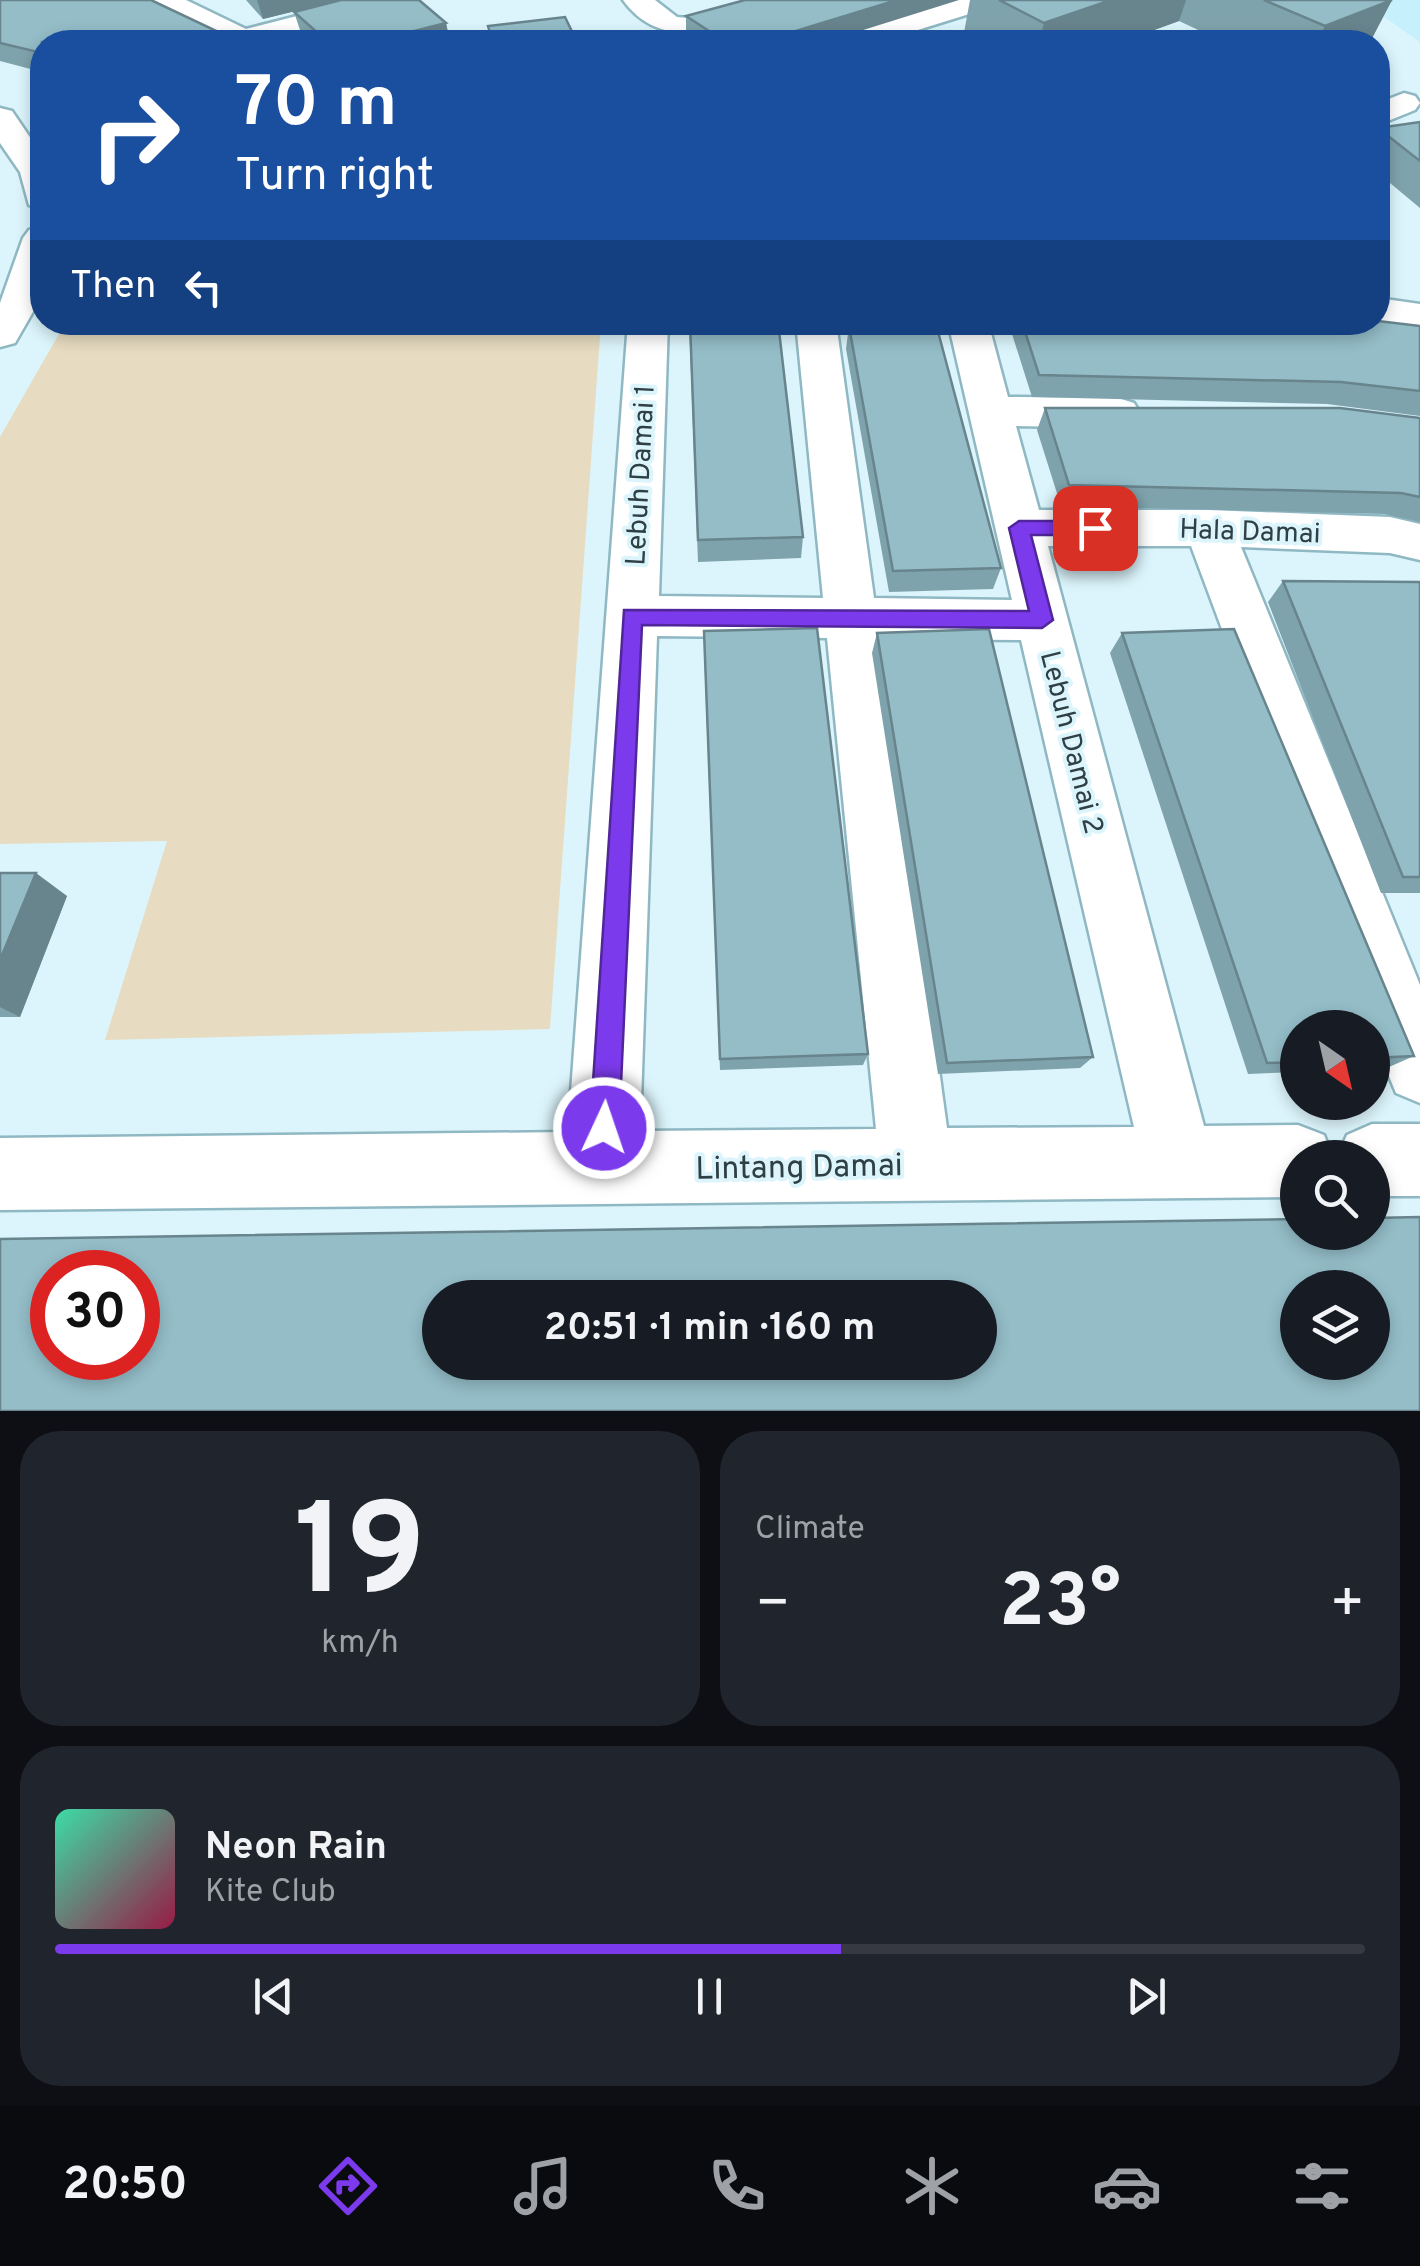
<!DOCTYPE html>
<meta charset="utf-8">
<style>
:root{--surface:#171b24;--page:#20242c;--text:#f1f3f6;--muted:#9ea1a6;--line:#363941;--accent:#7c3aed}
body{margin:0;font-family:Overpass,sans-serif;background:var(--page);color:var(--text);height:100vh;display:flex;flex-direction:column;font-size:38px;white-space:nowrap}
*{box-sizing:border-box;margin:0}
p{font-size:32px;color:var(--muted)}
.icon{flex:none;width:55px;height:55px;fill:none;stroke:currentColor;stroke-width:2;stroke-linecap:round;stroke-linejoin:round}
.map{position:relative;height:1411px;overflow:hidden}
.panel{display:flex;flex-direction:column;gap:20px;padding:20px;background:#0d0f14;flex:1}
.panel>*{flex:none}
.hud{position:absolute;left:30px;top:30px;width:1360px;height:305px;border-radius:40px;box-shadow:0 5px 15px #0003;background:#1a4fa0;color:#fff;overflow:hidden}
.needle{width:65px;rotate:146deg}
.controls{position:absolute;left:1280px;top:1010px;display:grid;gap:20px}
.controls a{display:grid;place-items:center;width:110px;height:110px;border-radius:50%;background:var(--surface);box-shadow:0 5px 15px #0003;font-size:50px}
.speed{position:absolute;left:30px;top:1250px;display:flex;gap:20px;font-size:50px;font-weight:700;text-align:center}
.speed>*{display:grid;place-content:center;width:130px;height:130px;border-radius:50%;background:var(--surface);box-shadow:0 5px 15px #0003;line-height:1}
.speed .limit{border:15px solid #d22;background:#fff;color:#111}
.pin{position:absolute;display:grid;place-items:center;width:85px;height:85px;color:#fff;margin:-42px;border-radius:20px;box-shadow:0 5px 15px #0006}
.me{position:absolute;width:110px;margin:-55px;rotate:3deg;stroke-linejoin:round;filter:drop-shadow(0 0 8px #0008)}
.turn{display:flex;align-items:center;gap:35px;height:210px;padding:0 40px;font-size:45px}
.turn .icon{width:130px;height:130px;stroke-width:2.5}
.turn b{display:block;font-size:70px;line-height:85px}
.then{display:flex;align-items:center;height:95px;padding:0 40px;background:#0003;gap:20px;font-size:38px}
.big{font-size:75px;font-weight:700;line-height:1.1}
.panel .tile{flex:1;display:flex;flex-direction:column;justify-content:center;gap:15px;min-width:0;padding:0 35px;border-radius:40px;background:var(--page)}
.panel .dial{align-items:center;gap:0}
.dial b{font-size:130px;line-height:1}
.song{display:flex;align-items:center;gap:30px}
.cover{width:120px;height:120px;border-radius:15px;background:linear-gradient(135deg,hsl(160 70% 55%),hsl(340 70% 35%))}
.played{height:10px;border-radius:5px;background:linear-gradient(90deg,var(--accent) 60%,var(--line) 60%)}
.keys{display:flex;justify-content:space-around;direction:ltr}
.heat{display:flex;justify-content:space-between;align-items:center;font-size:55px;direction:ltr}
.panel .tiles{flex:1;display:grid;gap:20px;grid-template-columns:1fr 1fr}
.tile:last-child{grid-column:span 2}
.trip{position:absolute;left:422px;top:1280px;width:575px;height:100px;border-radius:50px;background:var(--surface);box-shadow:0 5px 15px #0003;font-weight:700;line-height:100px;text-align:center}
.dock{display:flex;height:160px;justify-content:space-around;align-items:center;background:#090b0e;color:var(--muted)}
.dock .icon{width:70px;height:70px}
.dock .active{color:var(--accent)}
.dock b{font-size:45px;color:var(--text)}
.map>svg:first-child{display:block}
.built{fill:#c6f0fb}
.green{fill:#e7dcc1}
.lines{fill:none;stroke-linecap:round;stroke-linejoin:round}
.minor-casing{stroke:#8fb8c3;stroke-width:5}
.minor{fill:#fff;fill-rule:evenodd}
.wall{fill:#7fa3ac}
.shaded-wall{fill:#68848c}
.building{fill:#94bdc8;stroke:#68848c;stroke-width:2.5;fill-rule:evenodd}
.route{fill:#7c3aed;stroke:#51269a;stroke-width:2.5}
.labels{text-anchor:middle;stroke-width:8;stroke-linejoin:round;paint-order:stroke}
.street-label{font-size:28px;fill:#2f4045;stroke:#dcf5fc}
.near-street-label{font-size:32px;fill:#2f4045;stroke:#dcf5fc}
</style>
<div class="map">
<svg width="1420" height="1411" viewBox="0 0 1420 1411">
<rect width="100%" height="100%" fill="#dcf5fc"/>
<!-- built -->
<path class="built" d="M 1353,0 L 1420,0 L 1420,42 L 1370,7 Z"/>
<!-- green -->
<path class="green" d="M 200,322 L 601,323 L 550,1029 L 105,1040 L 167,841 L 0,844 L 0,437 L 64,325 Z"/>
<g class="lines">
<defs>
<path id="minor" d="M 149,0 L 186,0 L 246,29 L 359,0 L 407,0 L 403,6 L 265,42 L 227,42 L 153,6 Z
M 623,0 L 655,0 L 677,17 L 687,18 L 754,0 L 800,0 L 796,6 C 738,22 666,60 623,0 Z
M 955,0 L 999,0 L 995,6 L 879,42 L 835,42 L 839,36 Z
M 1404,93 L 1415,96 L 1420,103 L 1415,110 L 1378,125 L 1378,103 Z
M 0,108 L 12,111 L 42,155 L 42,208 L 29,205 L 20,172 L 0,143 Z
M 42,227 L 42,296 L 15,343 L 0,347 L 0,303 L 23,238 L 29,230 Z
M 1378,298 L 1420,304 L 1420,328 L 1378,322 Z
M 628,322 L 668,322 L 659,596 L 823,598 L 796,322 L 836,322 L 874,598 L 1012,600 L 948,322 L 988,322 L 1008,397 L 1118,398 L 1134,403 L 1140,413 L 1134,423 L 1118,428 L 1016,426 L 1039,510 L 1209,510 L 1390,517 L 1420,524 L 1420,560 L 1390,553 L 1241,547 L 1420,985 L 1420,1103 L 1396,1093 L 1386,1069 L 1191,546 L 1048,546 L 1204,1126 L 1298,1125 L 1324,1135 L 1333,1158 L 1298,1158 L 1298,1197 L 0,1210 L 0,1138 L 568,1132 ZM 657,636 L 827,638 L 876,1129 L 640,1131 ZM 880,639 L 1021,640 L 1134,1127 L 947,1128 Z
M 1372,1124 L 1420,1124 L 1420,1196 L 1372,1196 L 1372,1158 L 1337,1158 L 1347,1135 Z"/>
</defs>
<!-- minor casing -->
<use href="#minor" class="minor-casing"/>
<!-- minor -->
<use href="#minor" class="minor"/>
</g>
<!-- wall -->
<path class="wall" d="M 0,0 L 42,42 L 42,72 L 0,61 Z
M 246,0 L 340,0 L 263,19 Z
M 970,0 L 1392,0 L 1370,42 L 1224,42 L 1179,21 L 1121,42 L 971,42 L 963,38 Z
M 294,12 L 446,23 L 450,42 L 304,42 Z
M 686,16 L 825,42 L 694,42 L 686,37 Z
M 1420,122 L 1420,208 L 1378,173 L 1378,128 Z
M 689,322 L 803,537 L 801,558 L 698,562 Z
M 1015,322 L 1378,322 L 1420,326 L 1420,416 L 1327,404 L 1032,397 L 1012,334 Z
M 849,326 L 1001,568 L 993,589 L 889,592 L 846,349 Z
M 1045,408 L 1420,418 L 1420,522 L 1384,514 L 1061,506 L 1037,430 Z
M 1283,581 L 1420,582 L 1420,893 L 1381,893 L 1268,602 Z
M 877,633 L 1093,1057 L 1080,1068 L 938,1074 L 872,653 Z
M 1122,633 L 1414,1056 L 1389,1067 L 1372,1068 L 1372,1028 L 1298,1028 L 1298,1072 L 1248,1074 L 1110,653 Z
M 704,651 L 868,1054 L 863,1065 L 720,1070 Z
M 0,873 L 67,896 L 20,1017 L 0,1017 Z"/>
<!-- shaded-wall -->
<path class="shaded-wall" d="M 257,0 L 340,0 L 263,19 Z
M 897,0 L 959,0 L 825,42 L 760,42 Z
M 1111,0 L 1186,0 L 1179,21 L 1121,42 L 1039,42 L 1044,23 Z
M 1392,0 L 1370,42 L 1317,42 L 1325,26 Z
M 446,23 L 450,42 L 371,42 Z
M 36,873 L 67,896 L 20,1017 L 0,1007 L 0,960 Z"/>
<!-- building -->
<path class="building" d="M 0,0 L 151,0 L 229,37 L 232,42 L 42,42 L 42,53 L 0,43 Z
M 341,0 L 419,0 L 446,23 L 371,42 L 328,42 L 294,12 Z
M 745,0 L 897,0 L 760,42 L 726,42 L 686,16 Z
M 999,0 L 1111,0 L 1044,23 Z
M 1264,0 L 1392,0 L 1325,26 Z
M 565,17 L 577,42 L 493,42 L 488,26 Z
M 1420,122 L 1420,161 L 1378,128 Z
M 1378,321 L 1420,326 L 1420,391 L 1341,382 L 1039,375 L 1022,322 L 1378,322 Z
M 690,322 L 778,322 L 803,537 L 698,540 Z
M 936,324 L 1001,568 L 893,571 L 849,326 Z
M 1045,408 L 1340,408 L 1420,418 L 1420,497 L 1401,493 L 1069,485 Z
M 1283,581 L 1420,582 L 1420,877 L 1403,877 Z
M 817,628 L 868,1054 L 720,1059 L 704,631 Z
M 989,629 L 1093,1057 L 947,1063 L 877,633 Z
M 1234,629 L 1414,1056 L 1372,1058 L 1372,1028 L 1298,1028 L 1298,1062 L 1267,1063 L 1122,633 Z
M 0,873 L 36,873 L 0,960 Z
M 1420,1217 L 1420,1411 L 0,1411 L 0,1239 L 1298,1219 L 1298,1232 L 1372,1232 L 1372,1218 ZM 52,1272 L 138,1272 L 138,1358 L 52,1358 ZM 1298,1288 L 1372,1288 L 1372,1362 L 1298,1362 ZM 440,1298 L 980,1298 L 980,1362 L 440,1362 Z"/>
<!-- route -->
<path class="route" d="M 1019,521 L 1095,521 L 1105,528 L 1095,535 L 1031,535 L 1053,620 L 1042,628 L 642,625 L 619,1128 L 615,1139 L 604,1143 L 594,1139 L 590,1128 L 624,610 L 1029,611 L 1009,528 Z"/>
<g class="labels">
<!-- street labels -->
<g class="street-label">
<text transform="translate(639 475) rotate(-87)" y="10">Lebuh Damai 1</text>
<text transform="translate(1250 530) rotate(2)" y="10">Hala Damai</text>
<text transform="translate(1073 742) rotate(76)" y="10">Lebuh Damai 2</text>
</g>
<!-- near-street labels -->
<g class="near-street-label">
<text transform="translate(799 1166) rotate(-1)" y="11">Lintang Damai</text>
</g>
</g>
</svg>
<div class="controls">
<a><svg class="needle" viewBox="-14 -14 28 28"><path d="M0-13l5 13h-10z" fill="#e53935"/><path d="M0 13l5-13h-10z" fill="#9ea1a6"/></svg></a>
<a><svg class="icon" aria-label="search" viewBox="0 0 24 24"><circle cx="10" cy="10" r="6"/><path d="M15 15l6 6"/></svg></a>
<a><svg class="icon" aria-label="layers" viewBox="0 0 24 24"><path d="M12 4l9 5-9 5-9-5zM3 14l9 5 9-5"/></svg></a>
</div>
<div class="speed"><div class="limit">30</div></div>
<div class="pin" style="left:1095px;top:528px;background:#d93025"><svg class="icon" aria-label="arrive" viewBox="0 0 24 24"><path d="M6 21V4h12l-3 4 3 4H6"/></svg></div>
<svg class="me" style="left:604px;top:1128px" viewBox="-20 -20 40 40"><circle r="17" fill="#7c3aed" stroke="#fff" stroke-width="3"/><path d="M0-11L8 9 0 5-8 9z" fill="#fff"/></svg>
<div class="trip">20:51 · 1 min · 160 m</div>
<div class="hud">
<div class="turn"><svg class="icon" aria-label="right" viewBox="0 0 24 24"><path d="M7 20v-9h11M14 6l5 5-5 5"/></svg><div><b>70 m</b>Turn right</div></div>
<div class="then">Then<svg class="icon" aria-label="left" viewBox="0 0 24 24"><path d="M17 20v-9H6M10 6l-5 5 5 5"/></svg></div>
</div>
</div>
<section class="panel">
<div class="tiles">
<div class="tile dial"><b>19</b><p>km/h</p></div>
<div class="tile"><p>Climate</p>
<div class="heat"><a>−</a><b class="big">23°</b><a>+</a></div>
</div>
<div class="tile">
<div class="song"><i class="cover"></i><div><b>Neon Rain</b><p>Kite Club</p></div></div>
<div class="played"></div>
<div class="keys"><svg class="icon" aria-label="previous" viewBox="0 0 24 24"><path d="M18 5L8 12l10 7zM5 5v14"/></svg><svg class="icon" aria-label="pause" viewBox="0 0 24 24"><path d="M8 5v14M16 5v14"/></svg><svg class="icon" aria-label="next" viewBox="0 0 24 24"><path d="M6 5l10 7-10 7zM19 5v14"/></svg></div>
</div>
</div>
</section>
<nav class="dock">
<b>20:50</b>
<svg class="icon active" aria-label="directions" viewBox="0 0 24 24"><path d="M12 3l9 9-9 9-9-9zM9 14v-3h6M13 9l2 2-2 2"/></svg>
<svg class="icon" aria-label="music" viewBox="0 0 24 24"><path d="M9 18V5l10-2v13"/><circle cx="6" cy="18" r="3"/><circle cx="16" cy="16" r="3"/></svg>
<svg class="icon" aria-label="phone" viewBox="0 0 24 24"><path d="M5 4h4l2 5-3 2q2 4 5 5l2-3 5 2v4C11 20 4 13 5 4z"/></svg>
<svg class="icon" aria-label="climate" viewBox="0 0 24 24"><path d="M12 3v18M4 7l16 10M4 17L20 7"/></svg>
<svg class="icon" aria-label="car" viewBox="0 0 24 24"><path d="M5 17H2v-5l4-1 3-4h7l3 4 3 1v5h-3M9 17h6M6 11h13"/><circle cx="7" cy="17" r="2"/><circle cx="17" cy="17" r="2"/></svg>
<svg class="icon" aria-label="filters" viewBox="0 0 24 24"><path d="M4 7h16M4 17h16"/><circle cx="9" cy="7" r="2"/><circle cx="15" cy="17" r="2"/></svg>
</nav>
